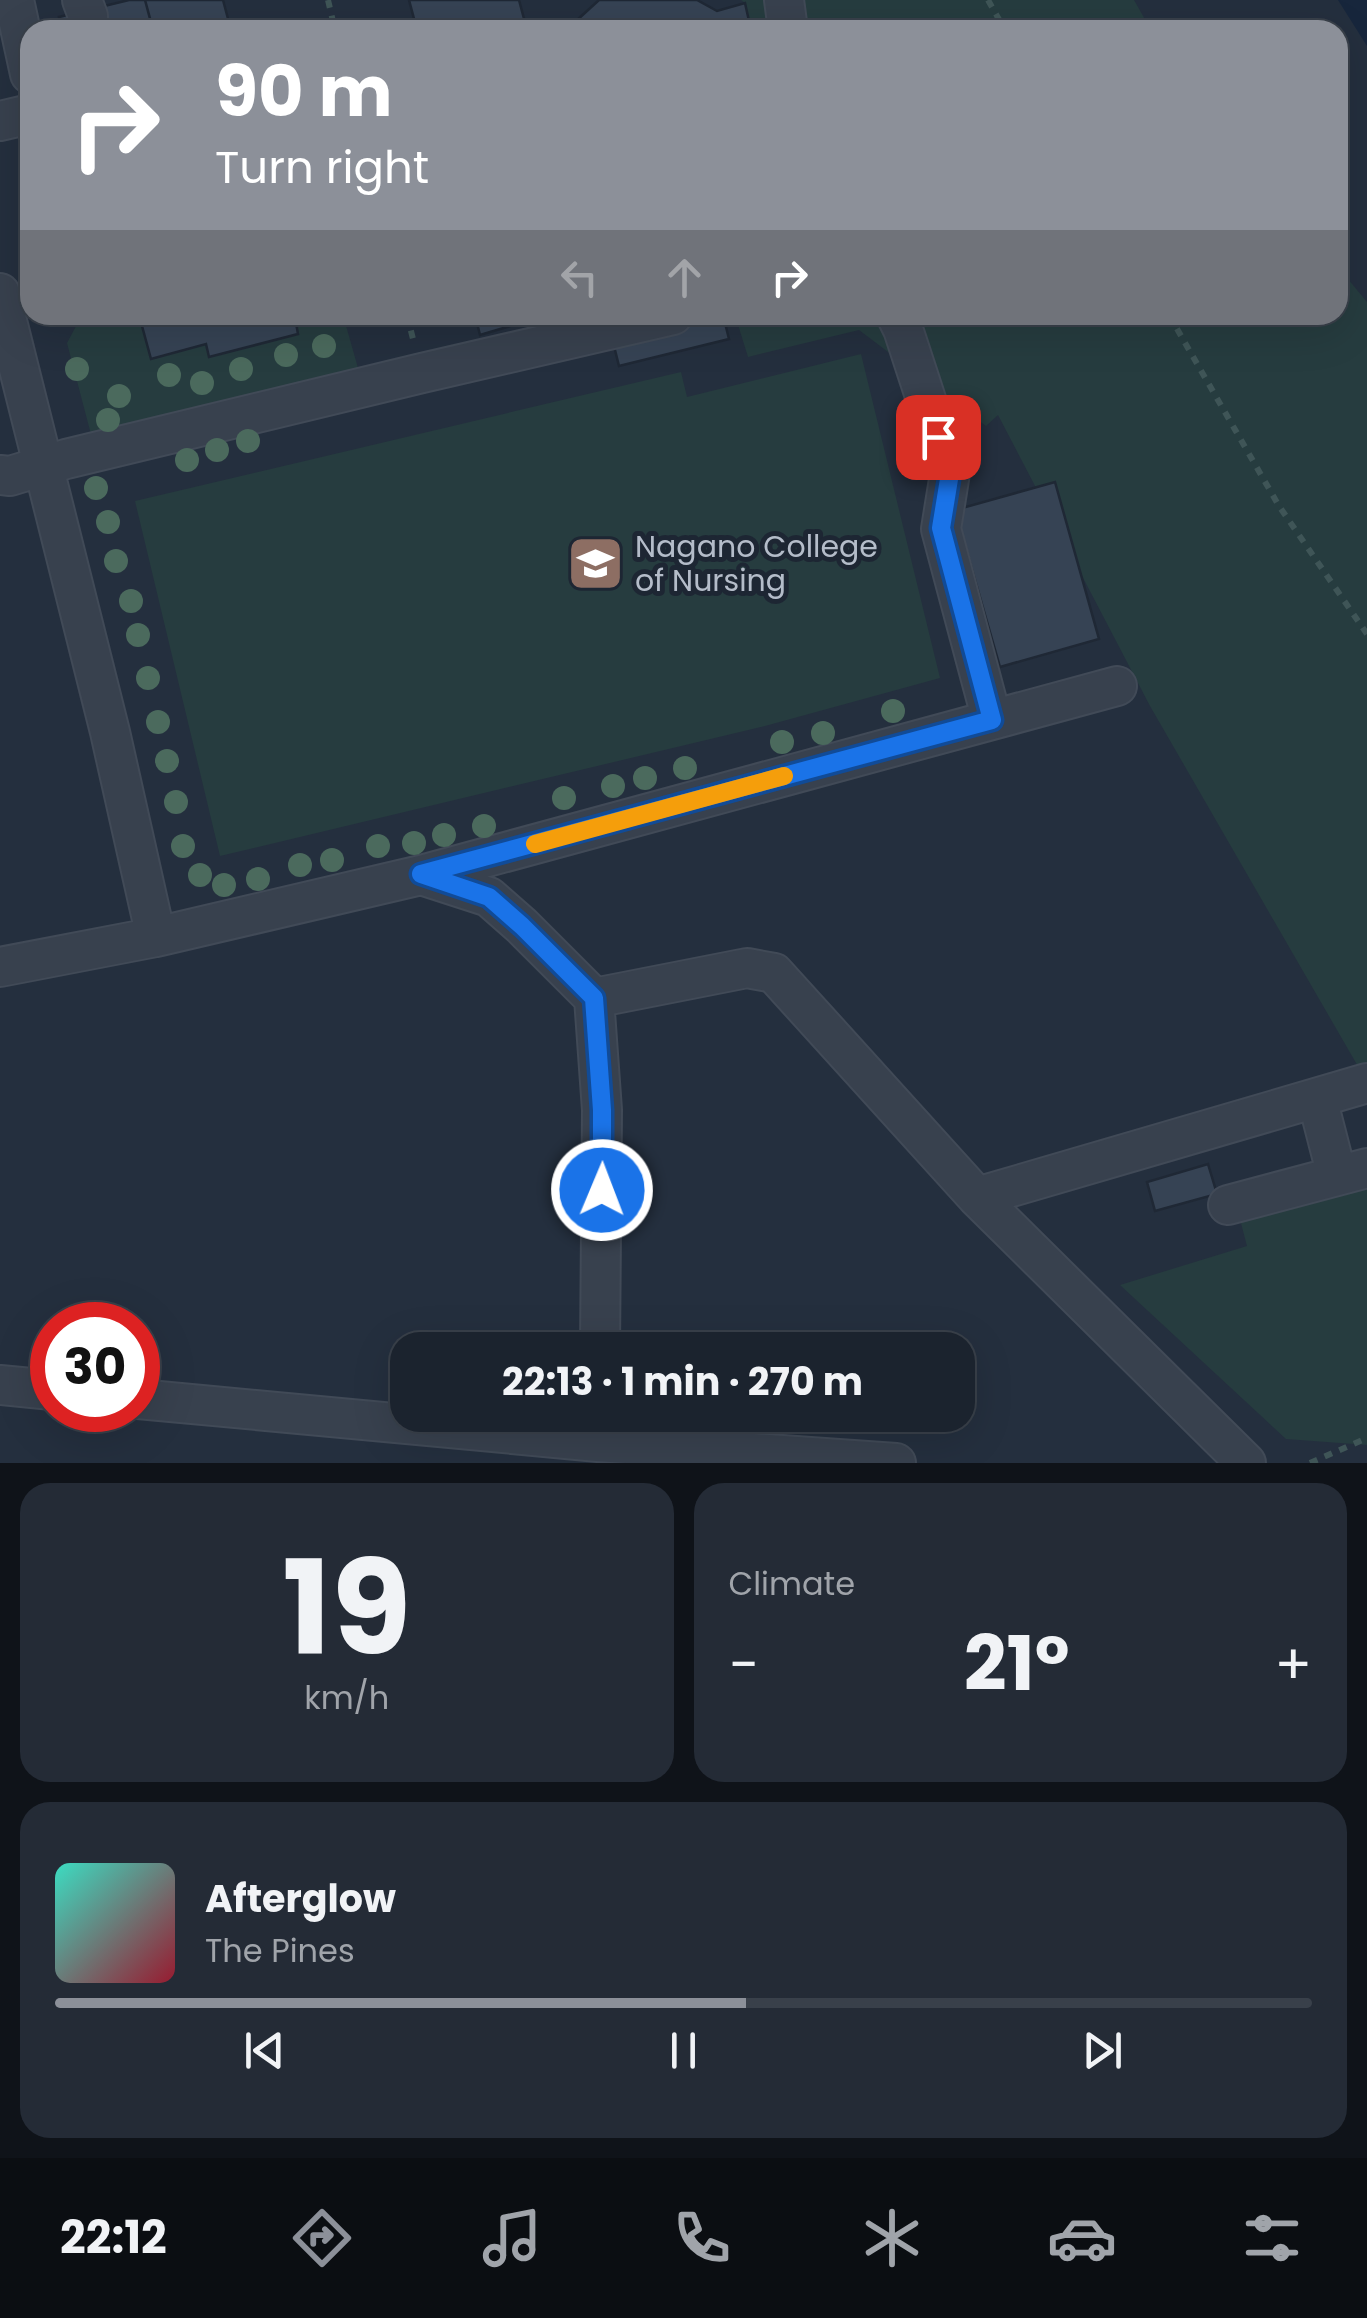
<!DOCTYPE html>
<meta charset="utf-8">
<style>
:root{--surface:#1b232e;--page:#242b36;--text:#f1f3f6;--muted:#a0a4aa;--line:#39404a;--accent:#8c9099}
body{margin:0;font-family:Poppins,sans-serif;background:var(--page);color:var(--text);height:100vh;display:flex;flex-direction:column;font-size:38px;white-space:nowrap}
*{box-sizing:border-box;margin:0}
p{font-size:32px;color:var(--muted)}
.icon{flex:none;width:55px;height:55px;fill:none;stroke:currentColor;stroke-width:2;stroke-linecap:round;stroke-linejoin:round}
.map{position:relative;height:1463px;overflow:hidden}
.details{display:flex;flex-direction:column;gap:20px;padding:20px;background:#0f1319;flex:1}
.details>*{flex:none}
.hud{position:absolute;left:20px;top:20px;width:1328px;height:305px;border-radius:30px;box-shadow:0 10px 40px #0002,0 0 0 2px var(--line);background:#8c9099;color:#fff;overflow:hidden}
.speed{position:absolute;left:30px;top:1302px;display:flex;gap:20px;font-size:50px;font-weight:700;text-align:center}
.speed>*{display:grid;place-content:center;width:130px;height:130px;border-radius:50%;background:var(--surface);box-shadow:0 10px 40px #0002,0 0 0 2px var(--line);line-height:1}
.speed .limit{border:15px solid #d22;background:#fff;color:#111}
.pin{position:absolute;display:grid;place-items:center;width:85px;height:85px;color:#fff;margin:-42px;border-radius:20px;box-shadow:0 5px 15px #0006}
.me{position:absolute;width:110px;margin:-55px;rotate:1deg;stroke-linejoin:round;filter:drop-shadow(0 0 8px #0008)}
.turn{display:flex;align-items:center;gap:35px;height:210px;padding:0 30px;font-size:45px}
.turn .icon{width:130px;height:130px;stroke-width:2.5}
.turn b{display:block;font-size:70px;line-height:85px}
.lanes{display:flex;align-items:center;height:95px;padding:0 30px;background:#0003;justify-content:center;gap:50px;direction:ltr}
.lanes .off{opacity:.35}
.big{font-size:75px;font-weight:700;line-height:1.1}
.details .card{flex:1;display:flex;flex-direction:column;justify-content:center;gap:15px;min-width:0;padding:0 35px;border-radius:30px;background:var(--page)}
.details .dial{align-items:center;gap:0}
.dial b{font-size:130px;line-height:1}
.song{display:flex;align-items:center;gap:30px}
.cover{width:120px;height:120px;border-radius:15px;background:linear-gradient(135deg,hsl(170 70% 55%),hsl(350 70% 35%))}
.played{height:10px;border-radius:5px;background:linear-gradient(90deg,var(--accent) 55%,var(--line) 55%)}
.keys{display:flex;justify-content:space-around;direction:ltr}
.heat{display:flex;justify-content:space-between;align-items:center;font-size:55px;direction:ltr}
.details .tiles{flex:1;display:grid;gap:20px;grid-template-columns:1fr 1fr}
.card:last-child{grid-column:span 2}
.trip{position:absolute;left:390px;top:1332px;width:585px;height:100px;border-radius:30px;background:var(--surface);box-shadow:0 10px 40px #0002,0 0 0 2px var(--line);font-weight:700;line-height:100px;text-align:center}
.tab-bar{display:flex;height:160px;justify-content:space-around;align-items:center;background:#0b0e12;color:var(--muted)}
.tab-bar .icon{width:70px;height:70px}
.tab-bar .on{color:var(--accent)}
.tab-bar b{font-size:45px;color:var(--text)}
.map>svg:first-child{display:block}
.green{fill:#263c3f}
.water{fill:#17263c}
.building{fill:#364354;stroke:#1f2835;stroke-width:2.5}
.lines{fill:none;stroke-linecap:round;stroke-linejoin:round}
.minor-casing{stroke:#414a57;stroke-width:42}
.path{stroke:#3f5557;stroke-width:6;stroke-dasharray:8 8;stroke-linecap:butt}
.minor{stroke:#38414e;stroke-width:38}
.tree{fill:#4b6a5d}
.route-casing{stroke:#114b97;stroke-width:25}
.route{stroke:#1a73e8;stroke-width:18}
.slow{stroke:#f59e0b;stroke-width:18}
.labels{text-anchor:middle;stroke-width:10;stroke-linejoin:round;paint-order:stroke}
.poi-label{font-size:30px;fill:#b4bcc9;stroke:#1d2633;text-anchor:start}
</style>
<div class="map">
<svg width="1367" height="1463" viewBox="0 0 1367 1463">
<rect width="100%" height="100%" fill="#242f3e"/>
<!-- green -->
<path class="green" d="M 741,0 L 782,0 L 797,30 L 751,30 L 745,3 Z
M 794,0 L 1134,0 L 1151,30 L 803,30 Z
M 1338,267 L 1367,302 L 1367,1082 L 1150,706 L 998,415 L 986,426 L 859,330 L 748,357 L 735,315 L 1338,315 Z
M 82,315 L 139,315 L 206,344 L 210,357 L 297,334 L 296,323 L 325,315 L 343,315 L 358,368 L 93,442 L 67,343 Z
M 861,354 L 940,678 L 765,726 L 220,856 L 135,501 L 681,372 L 687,397 Z
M 1367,1172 L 1367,1445 L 1286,1439 L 1120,1285 L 1247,1246 L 1237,1208 Z"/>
<!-- water -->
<path class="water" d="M 1338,0 L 1367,0 L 1367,46 Z"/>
<!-- building -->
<path class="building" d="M 129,0 L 145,0 L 151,22 L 120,30 L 62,30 L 59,17 Z
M 145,0 L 223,0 L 231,30 L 153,30 Z
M 409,0 L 519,0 L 527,30 L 417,30 Z
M 599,0 L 697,0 L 717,11 L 745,3 L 751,30 L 574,30 L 576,21 Z
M 139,315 L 325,315 L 296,323 L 298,334 L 209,357 L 206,344 L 151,359 Z
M 475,315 L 548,315 L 480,335 Z
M 708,315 L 723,315 L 729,339 L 619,366 L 612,338 Z
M 1055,482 L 1099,639 L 1000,667 L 955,510 Z
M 1208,1164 L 1217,1194 L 1155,1211 L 1147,1182 Z"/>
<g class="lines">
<defs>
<path id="minor" d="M 14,0 L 30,74
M 82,0 L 88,16 L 88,30
M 784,0 L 788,30
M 0,121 L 30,114
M 0,293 L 110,732 L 156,937
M 896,315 L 903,329 L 950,473 L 941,529 L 992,720
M 0,475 L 10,476 L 66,459 L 422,373 L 673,315
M 421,875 L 1117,686
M 0,967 L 156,937 L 421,875 L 489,897 L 522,926 L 594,998 L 602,1110 L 600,1350
M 594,998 L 747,968 L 774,973 L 977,1197 L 1246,1463
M 1317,1098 L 1337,1176
M 977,1197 L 1367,1083
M 1228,1205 L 1367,1168
M 0,1385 L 52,1390
M 138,1399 L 598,1442 L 896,1463"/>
</defs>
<!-- minor casing -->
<use href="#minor" class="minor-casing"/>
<!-- path -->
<path class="path" d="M 328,0 L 335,30
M 988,0 L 1005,30
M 407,315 L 414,343
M 1169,315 L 1279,506 L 1367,634
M 1310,1463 L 1367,1438"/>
<!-- minor -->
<use href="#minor" class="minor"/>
</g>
<!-- trees -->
<g class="tree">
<circle cx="324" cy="346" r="12"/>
<circle cx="286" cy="355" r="12"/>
<circle cx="77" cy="369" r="12"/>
<circle cx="241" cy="369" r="12"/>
<circle cx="169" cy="375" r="12"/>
<circle cx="202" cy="383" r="12"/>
<circle cx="119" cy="396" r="12"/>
<circle cx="108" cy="420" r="12"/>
<circle cx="248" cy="441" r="12"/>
<circle cx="217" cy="450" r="12"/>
<circle cx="187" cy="460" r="12"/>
<circle cx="96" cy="488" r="12"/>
<circle cx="108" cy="522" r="12"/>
<circle cx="116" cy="561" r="12"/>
<circle cx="131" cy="601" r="12"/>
<circle cx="138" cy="635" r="12"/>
<circle cx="148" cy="678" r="12"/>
<circle cx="893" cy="711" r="12"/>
<circle cx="158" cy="722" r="12"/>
<circle cx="823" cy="733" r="12"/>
<circle cx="782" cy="742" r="12"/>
<circle cx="167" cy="761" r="12"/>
<circle cx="685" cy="768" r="12"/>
<circle cx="645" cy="778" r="12"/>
<circle cx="613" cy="786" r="12"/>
<circle cx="564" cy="798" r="12"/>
<circle cx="176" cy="802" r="12"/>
<circle cx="484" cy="826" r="12"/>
<circle cx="444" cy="835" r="12"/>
<circle cx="414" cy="843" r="12"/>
<circle cx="183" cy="846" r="12"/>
<circle cx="378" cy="846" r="12"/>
<circle cx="332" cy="860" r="12"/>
<circle cx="300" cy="865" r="12"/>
<circle cx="200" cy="875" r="12"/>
<circle cx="258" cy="879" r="12"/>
<circle cx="224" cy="885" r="12"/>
</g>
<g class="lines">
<defs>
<path id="route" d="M 602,1190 L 602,1110 L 594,998 L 522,926 L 489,897 L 421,874 L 992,720 L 941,528 L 950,473 L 938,437"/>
</defs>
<!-- route casing -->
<use href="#route" class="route-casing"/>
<!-- route -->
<use href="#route" class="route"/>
<!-- slow -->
<path class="slow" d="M 535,844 L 784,776"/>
</g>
<!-- icons -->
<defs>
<symbol id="university-square" viewBox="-11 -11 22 22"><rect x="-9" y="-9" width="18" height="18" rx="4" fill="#8d6e63" stroke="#1d2633"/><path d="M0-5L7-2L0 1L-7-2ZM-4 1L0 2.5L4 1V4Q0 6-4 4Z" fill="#fff"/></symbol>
</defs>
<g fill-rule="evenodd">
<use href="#university-square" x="564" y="532" width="63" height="63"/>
</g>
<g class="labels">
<!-- poi labels -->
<g class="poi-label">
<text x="635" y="557">Nagano College<tspan x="635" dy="34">of Nursing</tspan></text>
</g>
</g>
</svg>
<div class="speed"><div class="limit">30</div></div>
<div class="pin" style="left:938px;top:437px;background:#d93025"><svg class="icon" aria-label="arrive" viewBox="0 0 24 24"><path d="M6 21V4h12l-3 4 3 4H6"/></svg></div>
<svg class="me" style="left:602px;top:1190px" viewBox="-20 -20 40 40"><circle r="17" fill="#1a73e8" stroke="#fff" stroke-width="3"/><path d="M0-11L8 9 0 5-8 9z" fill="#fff"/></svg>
<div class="trip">22:13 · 1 min · 270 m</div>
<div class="hud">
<div class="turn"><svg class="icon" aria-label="right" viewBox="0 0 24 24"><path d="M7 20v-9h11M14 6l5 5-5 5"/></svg><div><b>90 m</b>Turn right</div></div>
<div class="lanes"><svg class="icon off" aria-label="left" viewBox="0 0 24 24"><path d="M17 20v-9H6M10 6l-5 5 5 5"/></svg><svg class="icon off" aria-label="ahead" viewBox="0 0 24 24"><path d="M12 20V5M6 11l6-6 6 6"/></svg><svg class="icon" aria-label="right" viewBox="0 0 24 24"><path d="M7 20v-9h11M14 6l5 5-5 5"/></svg></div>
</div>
</div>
<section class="details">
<div class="tiles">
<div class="card dial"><b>19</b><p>km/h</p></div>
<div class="card"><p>Climate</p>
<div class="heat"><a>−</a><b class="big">21°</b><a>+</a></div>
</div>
<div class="card">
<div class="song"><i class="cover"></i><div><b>Afterglow</b><p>The Pines</p></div></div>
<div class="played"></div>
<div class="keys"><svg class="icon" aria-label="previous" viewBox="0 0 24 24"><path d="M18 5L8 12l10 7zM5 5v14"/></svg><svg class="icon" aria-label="pause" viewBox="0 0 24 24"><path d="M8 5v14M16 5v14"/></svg><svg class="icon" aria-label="next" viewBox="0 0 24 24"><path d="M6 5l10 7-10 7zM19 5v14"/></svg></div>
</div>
</div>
</section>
<nav class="tab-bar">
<b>22:12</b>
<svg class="icon on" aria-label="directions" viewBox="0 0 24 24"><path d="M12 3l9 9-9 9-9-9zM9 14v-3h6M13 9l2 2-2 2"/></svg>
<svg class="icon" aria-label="music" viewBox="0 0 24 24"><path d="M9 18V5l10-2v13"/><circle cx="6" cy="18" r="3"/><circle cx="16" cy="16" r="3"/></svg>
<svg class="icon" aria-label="phone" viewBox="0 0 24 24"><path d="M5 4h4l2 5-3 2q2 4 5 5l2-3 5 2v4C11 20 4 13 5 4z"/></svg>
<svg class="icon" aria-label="climate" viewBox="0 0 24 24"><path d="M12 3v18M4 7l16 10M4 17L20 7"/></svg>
<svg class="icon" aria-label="car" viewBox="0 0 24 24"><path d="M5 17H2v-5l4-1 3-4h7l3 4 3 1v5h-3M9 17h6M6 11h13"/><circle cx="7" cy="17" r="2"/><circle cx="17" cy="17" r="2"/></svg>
<svg class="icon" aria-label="filters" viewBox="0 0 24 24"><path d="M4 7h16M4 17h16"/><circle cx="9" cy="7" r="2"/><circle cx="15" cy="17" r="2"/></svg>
</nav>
